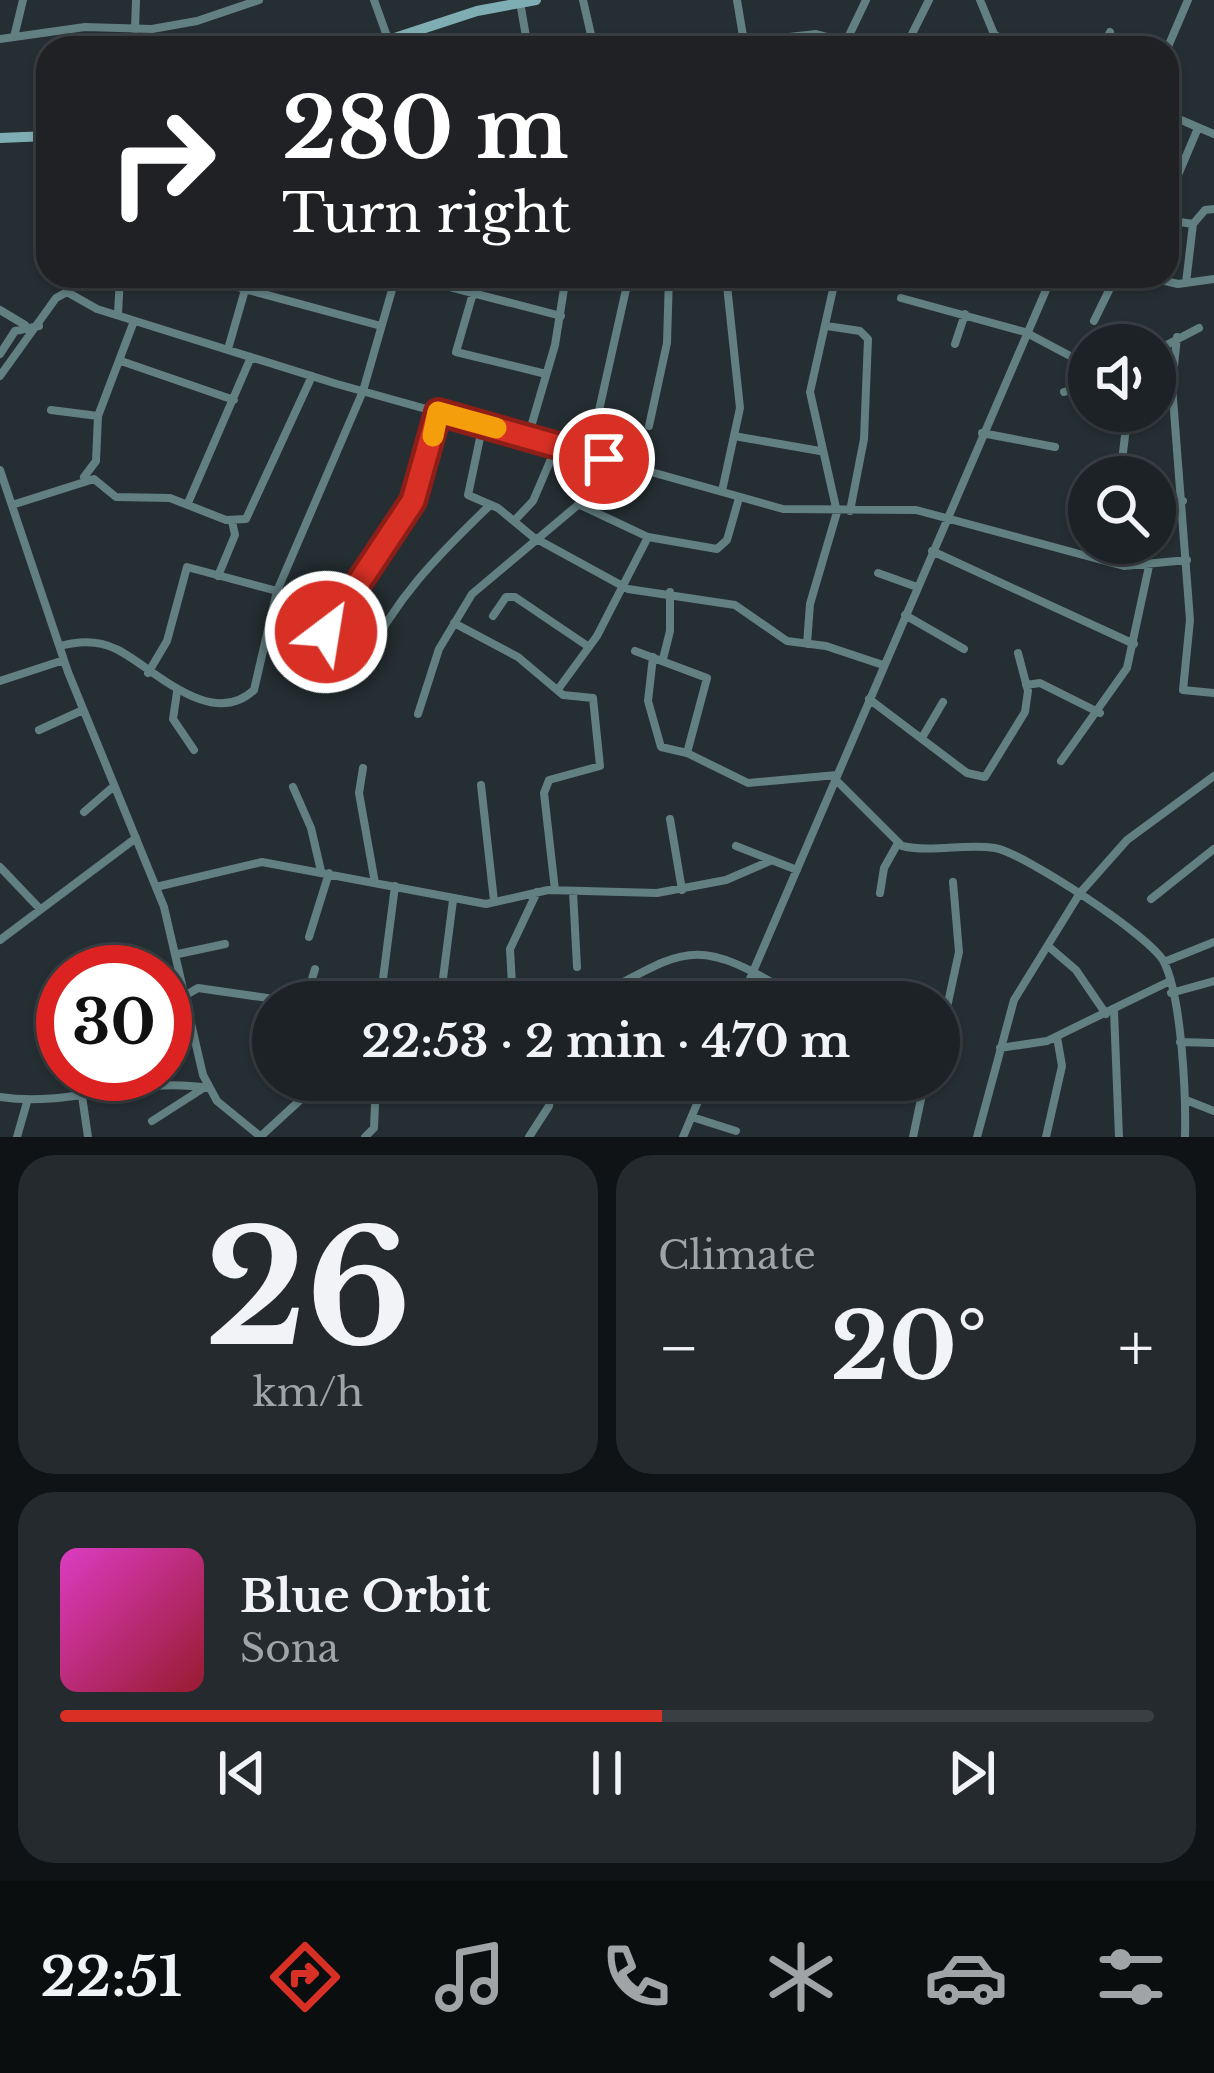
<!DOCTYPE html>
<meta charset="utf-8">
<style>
:root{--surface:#1c2226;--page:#252a2e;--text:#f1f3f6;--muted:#a0a4a7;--line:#3a3f43;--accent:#d93025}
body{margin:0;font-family:"Libre Baskerville",serif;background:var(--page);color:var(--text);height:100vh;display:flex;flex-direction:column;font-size:45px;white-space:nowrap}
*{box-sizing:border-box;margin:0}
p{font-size:39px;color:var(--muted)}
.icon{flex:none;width:66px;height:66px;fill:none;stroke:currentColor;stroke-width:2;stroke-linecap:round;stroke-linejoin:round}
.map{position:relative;height:1137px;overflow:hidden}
.details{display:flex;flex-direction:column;gap:18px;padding:18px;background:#0f1315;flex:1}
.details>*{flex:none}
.top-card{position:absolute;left:36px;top:36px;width:1143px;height:252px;border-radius:36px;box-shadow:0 3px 9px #0004,0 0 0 3px var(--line);background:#202124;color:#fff;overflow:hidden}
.fabs{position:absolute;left:1068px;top:324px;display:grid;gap:24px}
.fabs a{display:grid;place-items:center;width:108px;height:108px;border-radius:50%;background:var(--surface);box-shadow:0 3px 9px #0004,0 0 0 3px var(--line);font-size:60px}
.speed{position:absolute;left:36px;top:945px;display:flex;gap:24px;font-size:60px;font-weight:700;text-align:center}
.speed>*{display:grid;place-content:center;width:156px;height:156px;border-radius:50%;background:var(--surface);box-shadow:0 3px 9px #0004,0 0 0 3px var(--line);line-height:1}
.speed .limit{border:18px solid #d22;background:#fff;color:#111}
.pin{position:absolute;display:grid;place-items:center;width:102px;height:102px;color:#fff;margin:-51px;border:6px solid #fff;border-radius:50%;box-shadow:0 3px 12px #0007}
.me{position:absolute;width:132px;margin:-66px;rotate:31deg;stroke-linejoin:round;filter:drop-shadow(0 0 9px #0008)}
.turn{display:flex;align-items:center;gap:42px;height:252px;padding:0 48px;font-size:54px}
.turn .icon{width:156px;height:156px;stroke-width:2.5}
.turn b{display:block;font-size:84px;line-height:102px}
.big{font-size:90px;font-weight:700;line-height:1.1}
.details .tile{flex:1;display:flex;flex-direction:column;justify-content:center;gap:18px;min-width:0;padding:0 42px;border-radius:36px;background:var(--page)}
.details .dial{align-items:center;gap:0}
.dial b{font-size:156px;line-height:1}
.song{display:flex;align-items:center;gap:36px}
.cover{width:144px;height:144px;border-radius:18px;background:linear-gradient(135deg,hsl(310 70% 55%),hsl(350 70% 35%))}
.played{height:12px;border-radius:6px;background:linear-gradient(90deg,var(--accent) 55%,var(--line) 55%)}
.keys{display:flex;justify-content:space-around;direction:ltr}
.heat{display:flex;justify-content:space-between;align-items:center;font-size:66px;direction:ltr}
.details .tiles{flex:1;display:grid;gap:18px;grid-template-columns:1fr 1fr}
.tile:last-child{grid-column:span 2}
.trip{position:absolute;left:252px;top:981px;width:708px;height:120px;border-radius:60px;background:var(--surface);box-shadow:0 3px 9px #0004,0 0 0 3px var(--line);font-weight:700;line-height:120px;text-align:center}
.dock{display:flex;height:192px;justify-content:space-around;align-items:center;background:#0b0e0f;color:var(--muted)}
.dock .icon{width:84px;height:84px}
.dock .on{color:var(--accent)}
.dock b{font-size:54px;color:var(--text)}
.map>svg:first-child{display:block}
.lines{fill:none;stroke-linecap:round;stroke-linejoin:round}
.street{stroke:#627f82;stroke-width:8}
.secondary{stroke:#7eaeb3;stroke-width:10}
.route-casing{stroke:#8d1f18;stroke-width:30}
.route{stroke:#d93025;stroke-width:21}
.slow{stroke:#f59e0b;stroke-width:21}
</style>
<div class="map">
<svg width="1214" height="1137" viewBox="0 0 1214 1137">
<rect width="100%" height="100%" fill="#252e32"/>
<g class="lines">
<!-- street -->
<path class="street" d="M 374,0 L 388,39
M 583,0 L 594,48
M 737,0 L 745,48
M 980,0 L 994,34 L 1016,48
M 520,2 L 528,48
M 135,30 L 136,0
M 14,37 L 23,0
M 0,39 L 85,27 L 152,29 L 197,21 L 259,0
M 745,42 L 816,34 L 870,48
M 843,48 L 866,0
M 905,48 L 929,0
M 983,48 L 994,34
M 1102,48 L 1110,32
M 1167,49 L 1188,0
M 1167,114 L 1214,134
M 1167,201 L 1198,128
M 1167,220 L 1193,224 L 1205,210 L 1214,209
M 197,276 L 381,326
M 407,276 L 561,316
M 478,276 L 456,352 L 546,374
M 795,276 L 836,283
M 1144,276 L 1178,284 L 1214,279
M 1186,283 L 1193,224
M 901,298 L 1025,332 L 1089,366
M 0,310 L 25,325
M 118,314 L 120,276
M 1094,321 L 1116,276
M 827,326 L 860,331 L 868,339 L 864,439 L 850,511
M 1177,337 L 1172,385 L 1190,620 L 1183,690 L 1214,693
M 955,344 L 965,314
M 228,349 L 249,276
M 1155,351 L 1199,328
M 0,354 L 15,331 L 39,326
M 121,361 L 234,400
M 0,376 L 56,298 L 67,292 L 97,309 L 337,384 L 783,509 L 916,510 L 1124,566 L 1187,560
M 1064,392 L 1089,385
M 51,410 L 98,416
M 483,424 L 468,495 L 498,508 L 533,537 L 628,589 L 735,605 L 787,641 L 826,646 L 883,665
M 649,426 L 667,343 L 669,276
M 982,433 L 1055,447
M 734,436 L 820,451
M 528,437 L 555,345 L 566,276
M 589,455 L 629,276
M 0,470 L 68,672 L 164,907 L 203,1075 L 217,1101 L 261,1137
M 84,477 L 96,461 L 98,416 L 134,321
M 1120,477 L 1128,411
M 722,491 L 740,408 L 726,276
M 1155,497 L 1183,501
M 188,503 L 251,357
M 12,505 L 94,479 L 116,497 L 170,498 L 226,520 L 246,519 L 312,376
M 582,506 L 648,537 L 717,549 L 727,540 L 739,498
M 515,520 L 533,501 L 557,445
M 932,551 L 1134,644
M 878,573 L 917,587
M 218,576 L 235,535 L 232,521
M 905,615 L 964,649
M 493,616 L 506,597 L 515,597 L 589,647
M 454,623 L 518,657 L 563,695 L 593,698 L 600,766 L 549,780 L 544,793 L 555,890
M 271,628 L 326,655 L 363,664 C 396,598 435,558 488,507
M 807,644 L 810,604 L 837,512 L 810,392 L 836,276
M 60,646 C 78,641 98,640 116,649 C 148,663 210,732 254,690 L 277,591 L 363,391 L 396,276
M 315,649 L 413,501 L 438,412
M 635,651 L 707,678 L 687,753
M 653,657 L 648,701 L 661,747 L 687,753 L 748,783 L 837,775
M 663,659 L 670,631 L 670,592
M 148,673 L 167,641 L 187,567 L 277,591
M 0,681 L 64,660
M 1026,685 L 1040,683 L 1100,713
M 559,688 L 597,636 L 648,537
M 177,692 L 173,719 L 194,750
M 869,699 L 967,773 L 985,777 L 1025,712 L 1028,691 L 1018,653
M 418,714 L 439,649 L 472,594 L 623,467
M 39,730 L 83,710
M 923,736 L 943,702
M 1061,761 L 1127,668 L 1149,566
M 363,768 L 359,793 L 375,883
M 835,779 L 902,846 C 933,853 965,843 995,848 C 1024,853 1152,937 1164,962 C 1182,999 1186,1095 1185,1137
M 481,785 L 494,901
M 293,787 L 311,828 L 321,871
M 84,812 L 114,786
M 670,819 L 682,890
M 736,846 L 797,870
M 0,867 L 40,909
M 156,887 L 262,862 L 486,904 L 548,890 L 657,893 L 726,880 L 770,861
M 573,891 L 577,967
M 880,893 L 884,868 L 898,843
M 1151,899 L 1214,849
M 309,937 L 329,873
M 0,940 L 136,838
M 1048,946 L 1076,970 L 1106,1014
M 178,954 L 225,944
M 1164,962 L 1214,942
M 1171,993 L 1214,981
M 186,995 L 198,988 L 295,1002
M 305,1002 L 315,969
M 338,1002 L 361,1002
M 380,1002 L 395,886
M 440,1002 L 453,900
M 513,1002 L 510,949 L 537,892
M 585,1002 C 682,954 688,930 788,992
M 740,1002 L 1052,276
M 1114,1011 L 1119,1137
M 1180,1042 L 1214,1043
M 939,1044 L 959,952 L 953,882
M 1000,1048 L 1047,1041 L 1168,982
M 860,1080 L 893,1090 L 901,1080
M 82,1096 L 88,1137
M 0,1097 C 69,1108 137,1076 207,1088
M 1186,1100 L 1214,1111
M 692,1117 L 736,1131
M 152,1121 L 202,1089
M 17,1137 L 27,1102
M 260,1137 L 322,1080
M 365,1137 L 374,1128 L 376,1080
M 529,1137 L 549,1106 L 554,1080
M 683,1137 L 707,1080
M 913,1137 L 925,1080
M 977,1137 L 1014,1000 L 1080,893 L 1127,840 L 1214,776
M 1046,1137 L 1062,1066 L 1057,1037"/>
<!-- secondary -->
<path class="secondary" d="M 364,48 L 477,11 L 536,0
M 0,138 L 48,136"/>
</g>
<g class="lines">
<defs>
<path id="route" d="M 326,632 L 413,501 L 438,412 L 604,459"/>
</defs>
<!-- route casing -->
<use href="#route" class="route-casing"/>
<!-- route -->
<use href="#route" class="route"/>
<!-- slow -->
<path class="slow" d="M 433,436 L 438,412 L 496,428"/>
</g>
</svg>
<div class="fabs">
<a><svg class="icon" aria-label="sound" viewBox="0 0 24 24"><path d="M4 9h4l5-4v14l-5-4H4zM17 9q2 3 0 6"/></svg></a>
<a><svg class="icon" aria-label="search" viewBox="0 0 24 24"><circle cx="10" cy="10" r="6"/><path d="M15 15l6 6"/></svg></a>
</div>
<div class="speed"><div class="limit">30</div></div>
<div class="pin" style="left:604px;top:459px;background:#d93025"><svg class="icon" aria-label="arrive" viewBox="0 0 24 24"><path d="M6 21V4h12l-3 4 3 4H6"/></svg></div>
<svg class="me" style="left:326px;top:632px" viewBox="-20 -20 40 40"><circle r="17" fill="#d93025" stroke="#fff" stroke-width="3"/><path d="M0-11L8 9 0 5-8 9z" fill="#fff"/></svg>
<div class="trip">22:53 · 2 min · 470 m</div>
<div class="top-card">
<div class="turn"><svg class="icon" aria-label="right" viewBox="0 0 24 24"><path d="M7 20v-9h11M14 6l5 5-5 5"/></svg><div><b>280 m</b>Turn right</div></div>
</div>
</div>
<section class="details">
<div class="tiles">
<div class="tile dial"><b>26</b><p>km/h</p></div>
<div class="tile"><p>Climate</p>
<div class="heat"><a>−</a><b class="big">20°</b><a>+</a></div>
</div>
<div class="tile">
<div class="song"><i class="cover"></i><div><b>Blue Orbit</b><p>Sona</p></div></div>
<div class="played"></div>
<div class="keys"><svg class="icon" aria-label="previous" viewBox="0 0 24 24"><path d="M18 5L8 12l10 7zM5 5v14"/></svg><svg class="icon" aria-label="pause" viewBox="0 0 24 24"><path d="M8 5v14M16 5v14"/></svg><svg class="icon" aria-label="next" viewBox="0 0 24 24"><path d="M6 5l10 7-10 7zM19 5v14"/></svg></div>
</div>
</div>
</section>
<nav class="dock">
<b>22:51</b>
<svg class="icon on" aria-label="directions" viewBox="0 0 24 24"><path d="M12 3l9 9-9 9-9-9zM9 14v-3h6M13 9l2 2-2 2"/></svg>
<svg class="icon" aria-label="music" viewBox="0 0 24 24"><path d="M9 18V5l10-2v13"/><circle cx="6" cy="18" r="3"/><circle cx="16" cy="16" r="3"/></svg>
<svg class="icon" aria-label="phone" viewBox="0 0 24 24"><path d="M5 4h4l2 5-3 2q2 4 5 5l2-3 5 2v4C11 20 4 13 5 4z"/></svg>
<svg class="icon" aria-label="climate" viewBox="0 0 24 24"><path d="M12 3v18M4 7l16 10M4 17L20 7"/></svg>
<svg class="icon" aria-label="car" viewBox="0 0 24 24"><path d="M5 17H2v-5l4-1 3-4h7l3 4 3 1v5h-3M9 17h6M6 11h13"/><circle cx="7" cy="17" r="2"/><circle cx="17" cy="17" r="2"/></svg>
<svg class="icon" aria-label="filters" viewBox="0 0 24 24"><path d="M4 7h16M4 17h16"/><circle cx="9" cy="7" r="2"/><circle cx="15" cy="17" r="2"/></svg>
</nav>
